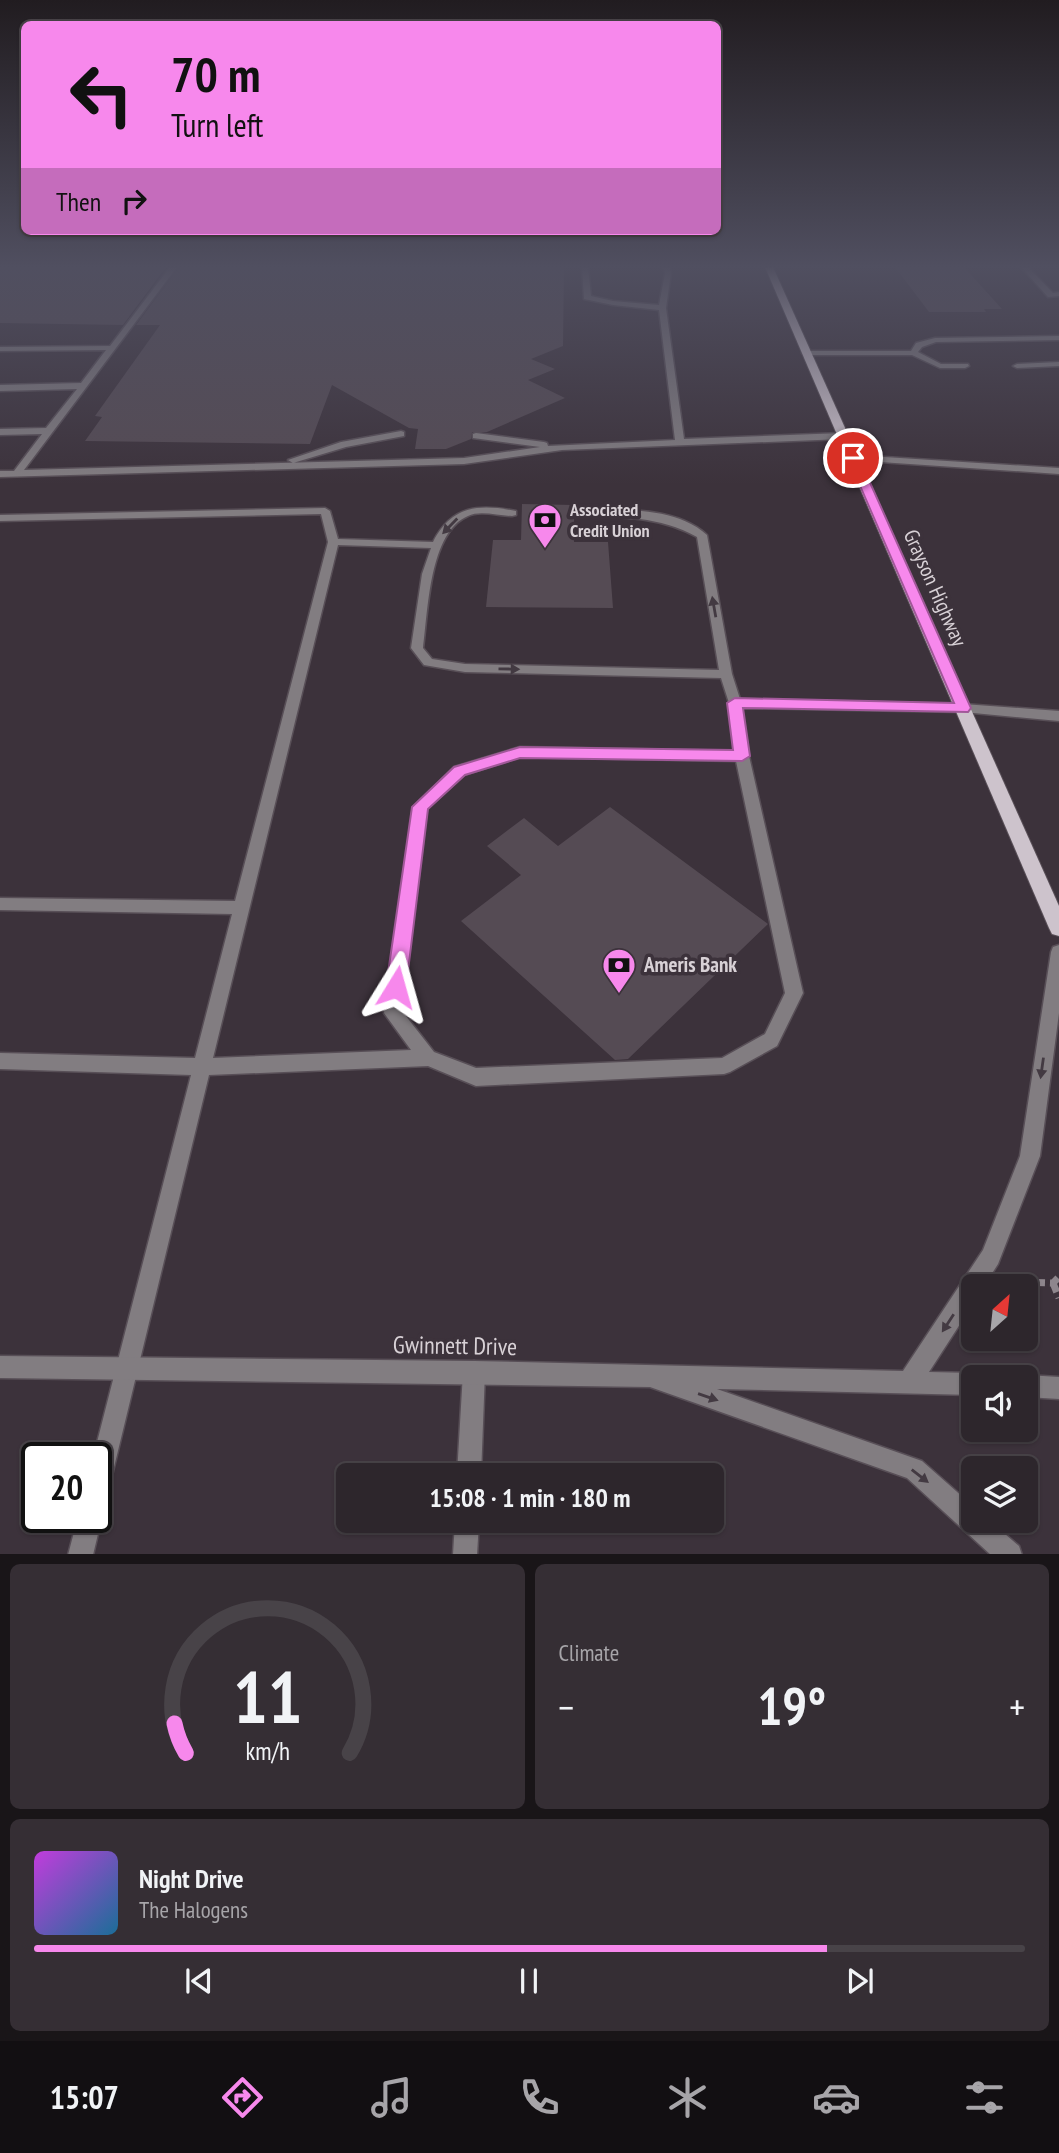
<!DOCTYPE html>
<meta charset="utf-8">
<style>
:root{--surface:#2d262c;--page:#352e34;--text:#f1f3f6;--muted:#a7a5a9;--line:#484348;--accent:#f788ec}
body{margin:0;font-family:"PT Sans Narrow",sans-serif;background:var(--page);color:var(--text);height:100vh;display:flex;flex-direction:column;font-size:26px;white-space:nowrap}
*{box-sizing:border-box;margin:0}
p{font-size:23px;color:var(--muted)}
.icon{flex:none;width:38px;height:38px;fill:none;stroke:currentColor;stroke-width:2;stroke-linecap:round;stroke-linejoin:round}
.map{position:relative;height:1554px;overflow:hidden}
.drawer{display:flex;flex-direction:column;gap:10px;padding:10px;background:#191518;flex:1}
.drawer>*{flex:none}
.top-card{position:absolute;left:21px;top:21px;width:700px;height:214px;border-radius:10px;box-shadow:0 2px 5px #0004,0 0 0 2px var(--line);background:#f788ec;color:#111;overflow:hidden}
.needle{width:46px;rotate:27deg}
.controls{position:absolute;left:961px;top:1274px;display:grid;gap:14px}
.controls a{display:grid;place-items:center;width:77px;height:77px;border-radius:10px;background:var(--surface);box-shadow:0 2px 5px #0004,0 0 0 2px var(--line);font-size:35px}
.speed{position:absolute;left:21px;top:1442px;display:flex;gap:14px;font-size:35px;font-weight:700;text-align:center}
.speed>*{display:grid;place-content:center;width:91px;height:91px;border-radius:50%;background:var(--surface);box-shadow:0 2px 5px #0004,0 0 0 2px var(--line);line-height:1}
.speed .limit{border:4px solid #111;border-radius:10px;background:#fff;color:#111}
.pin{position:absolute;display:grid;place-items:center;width:60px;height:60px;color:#fff;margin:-30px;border:4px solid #fff;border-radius:50%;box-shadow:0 2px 7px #0007}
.me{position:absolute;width:77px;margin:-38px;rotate:8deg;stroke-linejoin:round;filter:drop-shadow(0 0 5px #0008)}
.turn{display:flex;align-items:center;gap:24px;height:147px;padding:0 35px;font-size:32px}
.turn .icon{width:91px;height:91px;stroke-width:2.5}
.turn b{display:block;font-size:49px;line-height:60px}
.then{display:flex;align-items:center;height:66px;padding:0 35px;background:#0003;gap:14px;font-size:26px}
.big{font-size:52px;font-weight:800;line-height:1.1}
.drawer .widget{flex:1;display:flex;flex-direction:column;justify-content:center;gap:10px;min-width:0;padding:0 24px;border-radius:10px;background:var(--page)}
.drawer .dial{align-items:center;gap:0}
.dial svg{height:182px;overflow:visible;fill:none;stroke:var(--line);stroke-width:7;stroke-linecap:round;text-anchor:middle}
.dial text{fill:var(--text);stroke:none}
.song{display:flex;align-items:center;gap:21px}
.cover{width:84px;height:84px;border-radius:10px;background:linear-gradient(135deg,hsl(290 70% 55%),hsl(200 70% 35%))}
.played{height:7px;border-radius:4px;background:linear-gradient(90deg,var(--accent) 80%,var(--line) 80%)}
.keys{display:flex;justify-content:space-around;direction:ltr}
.heat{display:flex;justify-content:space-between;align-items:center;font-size:38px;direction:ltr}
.drawer .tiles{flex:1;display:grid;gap:10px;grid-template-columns:1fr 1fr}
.widget:last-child{grid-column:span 2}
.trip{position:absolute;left:336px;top:1463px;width:388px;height:70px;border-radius:10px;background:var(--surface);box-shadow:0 2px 5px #0004,0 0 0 2px var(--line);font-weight:800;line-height:70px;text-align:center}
.tab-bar{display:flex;height:112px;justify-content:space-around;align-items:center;background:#120f12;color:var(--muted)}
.tab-bar .icon{width:49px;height:49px}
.tab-bar .selected{color:var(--accent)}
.tab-bar b{font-size:32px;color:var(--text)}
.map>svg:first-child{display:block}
.building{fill:#554b54}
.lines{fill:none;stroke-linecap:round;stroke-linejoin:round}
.service-casing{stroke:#584f57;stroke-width:3}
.tertiary-casing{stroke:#584f57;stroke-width:3}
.primary-casing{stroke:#584f57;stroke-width:2}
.path{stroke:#8e868d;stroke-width:7;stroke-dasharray:10 5;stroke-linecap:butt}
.service{fill:#827d81;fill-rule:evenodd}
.tertiary{fill:#827d81;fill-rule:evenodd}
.primary{fill:#cdc3cc;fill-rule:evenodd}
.oneway{fill:#433a42}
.route{fill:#f788ec;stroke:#a15899;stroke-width:2}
.labels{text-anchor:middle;stroke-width:7;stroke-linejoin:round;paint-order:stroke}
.far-poi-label{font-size:18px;font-weight:bold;fill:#d8d1d6;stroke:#3c323b;text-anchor:start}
.street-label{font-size:21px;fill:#d8d1d6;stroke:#3c323b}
.poi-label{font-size:21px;font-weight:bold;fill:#d8d1d6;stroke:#3c323b;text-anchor:start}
.near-street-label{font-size:24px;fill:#d8d1d6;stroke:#3c323b}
</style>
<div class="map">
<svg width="1059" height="1555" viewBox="0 0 1059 1555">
<rect width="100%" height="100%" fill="#3c323b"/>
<!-- building -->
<path class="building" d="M 0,267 L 166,267 L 123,325 L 0,323 Z
M 179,267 L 564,267 L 563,346 L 531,359 L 555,369 L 528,380 L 565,398 L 487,432 L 472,432 L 471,439 L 446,449 L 415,449 L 418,429 L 409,428 L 332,385 L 310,444 L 85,441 L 102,417 L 95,416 L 160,325 L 136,325 Z
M 895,267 L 964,267 L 1002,309 L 984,309 L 986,312 L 929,312 Z
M 522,504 L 574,505 L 574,542 L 608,542 L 613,608 L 486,607 L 493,540 L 521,540 Z
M 610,807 L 768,924 L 628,1059 L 615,1060 L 461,921 L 521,875 L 487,846 L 524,818 L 558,846 Z"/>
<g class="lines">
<defs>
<path id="service" d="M 170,267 L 177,267 L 24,470 L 464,458 L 540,447 L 473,438 L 473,434 L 476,433 L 544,442 L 547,443 L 548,446 L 675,440 L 659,310 L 613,305 L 584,299 L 582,267 L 588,267 L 591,296 L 613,301 L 659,305 L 665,273 L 663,267 L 670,267 L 671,273 L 666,308 L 684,439 L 843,433 L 848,436 L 843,439 L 562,450 L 464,464 L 0,477 L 0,471 L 14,471 L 42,434 L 0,435 L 0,429 L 46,428 L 77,389 L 0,391 L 0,385 L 81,383 L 106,350 L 0,351 L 0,347 L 110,346 Z
M 1021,267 L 1028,267 L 1053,293 L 1059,292 L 1059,296 L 1048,297 Z
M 1059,336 L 1059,340 L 936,342 L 922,347 L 918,352 L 941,364 L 968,364 L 969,366 L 965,368 L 940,368 L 912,355 L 806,355 L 802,353 L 806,351 L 911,351 L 916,343 L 935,338 Z
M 1059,362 L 1059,366 L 1017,368 L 1013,366 L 1017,364 Z
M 401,431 L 404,432 L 404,436 L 346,447 L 293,463 L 288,460 L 341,442 Z
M 853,455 L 1059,468 L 1059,474 L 850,460 L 848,458 Z
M 325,508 L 330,511 L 338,539 L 433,542 C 452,505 479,504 516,511 L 516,515 L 512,516 C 499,516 480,510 468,516 C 429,532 428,612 423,648 L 432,659 L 465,664 L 719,670 L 697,537 C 659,516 622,517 580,516 L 575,513 L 580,510 C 621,510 675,506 707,535 L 732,674 L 740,699 L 963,704 L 1059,711 L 1059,721 L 963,712 L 742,708 L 749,756 L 803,993 L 777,1046 L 730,1072 L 724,1074 L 476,1086 L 428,1066 L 209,1075 L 108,1492 L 104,1500 L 96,1504 L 96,1458 L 93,1458 L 191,1075 L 0,1069 L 0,1053 L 195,1058 L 232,914 L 0,910 L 0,898 L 235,901 L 328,542 L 321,514 L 0,521 L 0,515 ZM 338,545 L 431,548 L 422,574 L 411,648 L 424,665 L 465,672 L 721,678 L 729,703 L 735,751 L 520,747 L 454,767 L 413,807 L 384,1013 L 411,1050 L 213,1058 ZM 520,757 L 736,761 L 785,993 L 765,1034 L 722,1058 L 476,1068 L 434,1052 L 402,1011 L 427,809 L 464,775 Z
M 474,1361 L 482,1364 L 485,1372 L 481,1475 L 457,1475 L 463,1372 L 466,1364 Z
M 96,1507 L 102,1517 L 93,1555 L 68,1555 L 78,1517 L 96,1517 Z
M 455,1521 L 479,1521 L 477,1555 L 453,1555 Z"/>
<path id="tertiary" d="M 1059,945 L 1059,1013 L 1040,1156 L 998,1264 L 984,1286 L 973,1286 L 973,1304 L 929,1372 L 973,1373 L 981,1376 L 973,1377 L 973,1395 L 717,1389 L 922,1461 L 973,1506 L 973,1521 L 990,1521 L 1019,1546 L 1022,1555 L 991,1555 L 907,1478 L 650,1387 L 0,1378 L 0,1356 L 474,1361 L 903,1371 L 983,1250 L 1020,1156 L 1051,952 L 1053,947 Z
M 1026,1375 L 1059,1377 L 1059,1399 L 1026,1397 L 1026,1377 L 1020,1377 Z"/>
<path id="primary" d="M 765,267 L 773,267 L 1059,906 L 1059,936 L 1052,934 L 1049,928 Z"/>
</defs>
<!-- service casing -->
<use href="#service" class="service-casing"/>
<!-- tertiary casing -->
<use href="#tertiary" class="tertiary-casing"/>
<!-- primary casing -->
<use href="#primary" class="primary-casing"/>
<!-- path -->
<path class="path" d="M 1020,1282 L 1053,1283 L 1059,1277
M 1053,1283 L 1059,1298"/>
<!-- service -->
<use href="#service" class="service"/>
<!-- tertiary -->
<use href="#tertiary" class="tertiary"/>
<!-- primary -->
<use href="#primary" class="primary"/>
</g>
<!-- one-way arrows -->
<defs><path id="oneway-solid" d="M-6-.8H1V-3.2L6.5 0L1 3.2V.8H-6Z" transform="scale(1.75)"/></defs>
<g class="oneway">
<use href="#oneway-solid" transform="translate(450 526) rotate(134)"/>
<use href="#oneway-solid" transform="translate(714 607) rotate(-100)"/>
<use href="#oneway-solid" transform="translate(509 669) rotate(1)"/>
<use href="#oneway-solid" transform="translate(1042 1068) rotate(98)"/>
<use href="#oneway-solid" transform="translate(948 1323) rotate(123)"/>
<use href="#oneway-solid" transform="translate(708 1397) rotate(19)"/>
<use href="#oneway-solid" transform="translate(920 1476) rotate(38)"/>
</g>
<!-- sky -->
<linearGradient id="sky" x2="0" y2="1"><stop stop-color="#211c20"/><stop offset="0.55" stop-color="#504f60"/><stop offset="1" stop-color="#504f60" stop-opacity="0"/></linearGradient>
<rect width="1059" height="485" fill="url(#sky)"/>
<!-- route -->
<path class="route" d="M 853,455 L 859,458 L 971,708 L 968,712 L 743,708 L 750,756 L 742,761 L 520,758 L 465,775 L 428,809 L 406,987 L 403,993 L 396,996 L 389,993 L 386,987 L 412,807 L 454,767 L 520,747 L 733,750 L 727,703 L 735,698 L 954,703 L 848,458 Z"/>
<!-- icons -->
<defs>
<symbol id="bank-pin" viewBox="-11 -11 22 30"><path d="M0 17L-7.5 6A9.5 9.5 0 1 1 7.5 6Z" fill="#f788ec" stroke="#3c323b"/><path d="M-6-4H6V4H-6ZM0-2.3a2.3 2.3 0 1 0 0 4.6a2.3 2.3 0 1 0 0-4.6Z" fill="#111"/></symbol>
</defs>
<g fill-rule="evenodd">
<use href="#bank-pin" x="526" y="501" width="38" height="52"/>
<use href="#bank-pin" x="600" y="946" width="38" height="52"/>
</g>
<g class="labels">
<!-- far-poi labels -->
<g class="far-poi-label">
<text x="570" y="516">Associated<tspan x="570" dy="21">Credit Union</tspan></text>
</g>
<!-- street labels -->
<g class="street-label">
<text transform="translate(935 588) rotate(66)" y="7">Grayson Highway</text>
</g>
<!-- poi labels -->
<g class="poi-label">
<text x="644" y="972">Ameris Bank</text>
</g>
<!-- near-street labels -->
<g class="near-street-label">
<text transform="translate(455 1346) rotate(1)" y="8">Gwinnett Drive</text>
</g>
</g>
</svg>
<div class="controls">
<a><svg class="needle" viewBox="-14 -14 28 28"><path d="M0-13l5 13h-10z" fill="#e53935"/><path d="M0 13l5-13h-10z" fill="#a7a5a9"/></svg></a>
<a><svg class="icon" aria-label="sound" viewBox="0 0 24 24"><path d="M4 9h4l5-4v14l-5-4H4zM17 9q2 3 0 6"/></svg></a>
<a><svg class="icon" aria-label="layers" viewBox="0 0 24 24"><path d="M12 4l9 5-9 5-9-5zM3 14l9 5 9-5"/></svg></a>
</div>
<div class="speed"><div class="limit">20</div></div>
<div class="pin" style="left:853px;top:458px;background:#d93025"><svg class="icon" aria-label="arrive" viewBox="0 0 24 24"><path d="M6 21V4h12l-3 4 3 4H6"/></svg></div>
<svg class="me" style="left:396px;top:987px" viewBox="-20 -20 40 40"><path d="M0-17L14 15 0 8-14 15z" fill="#f788ec" stroke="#fff" stroke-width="4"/></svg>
<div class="trip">15:08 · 1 min · 180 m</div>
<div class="top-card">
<div class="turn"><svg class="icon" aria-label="left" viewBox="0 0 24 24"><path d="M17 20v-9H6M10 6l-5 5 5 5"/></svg><div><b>70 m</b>Turn left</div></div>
<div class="then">Then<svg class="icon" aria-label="right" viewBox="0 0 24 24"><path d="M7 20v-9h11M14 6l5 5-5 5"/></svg></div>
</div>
</div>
<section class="drawer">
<div class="tiles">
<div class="widget dial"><svg viewBox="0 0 100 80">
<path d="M14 69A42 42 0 1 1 86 69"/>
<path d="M14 69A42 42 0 0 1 9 56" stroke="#f788ec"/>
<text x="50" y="56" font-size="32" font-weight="700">11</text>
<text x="50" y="72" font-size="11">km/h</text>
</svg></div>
<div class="widget"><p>Climate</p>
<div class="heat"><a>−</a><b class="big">19°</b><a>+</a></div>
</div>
<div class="widget">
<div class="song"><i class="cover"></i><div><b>Night Drive</b><p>The Halogens</p></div></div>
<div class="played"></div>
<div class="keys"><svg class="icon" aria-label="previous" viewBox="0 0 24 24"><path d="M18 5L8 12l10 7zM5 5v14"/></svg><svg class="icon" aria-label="pause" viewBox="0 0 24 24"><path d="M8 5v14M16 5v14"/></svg><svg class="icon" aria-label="next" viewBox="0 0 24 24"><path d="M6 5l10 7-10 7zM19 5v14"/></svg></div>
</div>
</div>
</section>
<nav class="tab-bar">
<b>15:07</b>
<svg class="icon selected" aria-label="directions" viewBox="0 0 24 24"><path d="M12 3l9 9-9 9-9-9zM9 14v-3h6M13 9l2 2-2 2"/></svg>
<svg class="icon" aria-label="music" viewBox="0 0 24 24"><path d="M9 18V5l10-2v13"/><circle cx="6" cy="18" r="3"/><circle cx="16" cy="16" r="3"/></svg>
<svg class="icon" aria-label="phone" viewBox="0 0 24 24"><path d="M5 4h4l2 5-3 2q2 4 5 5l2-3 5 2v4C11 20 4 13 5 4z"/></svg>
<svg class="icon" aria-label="climate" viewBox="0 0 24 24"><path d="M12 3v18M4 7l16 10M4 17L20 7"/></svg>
<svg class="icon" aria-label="car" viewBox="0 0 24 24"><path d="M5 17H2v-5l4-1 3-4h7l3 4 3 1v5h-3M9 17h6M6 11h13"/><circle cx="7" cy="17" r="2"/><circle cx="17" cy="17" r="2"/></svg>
<svg class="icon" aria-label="filters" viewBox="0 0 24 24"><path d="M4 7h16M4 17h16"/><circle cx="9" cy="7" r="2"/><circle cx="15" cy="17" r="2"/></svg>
</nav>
